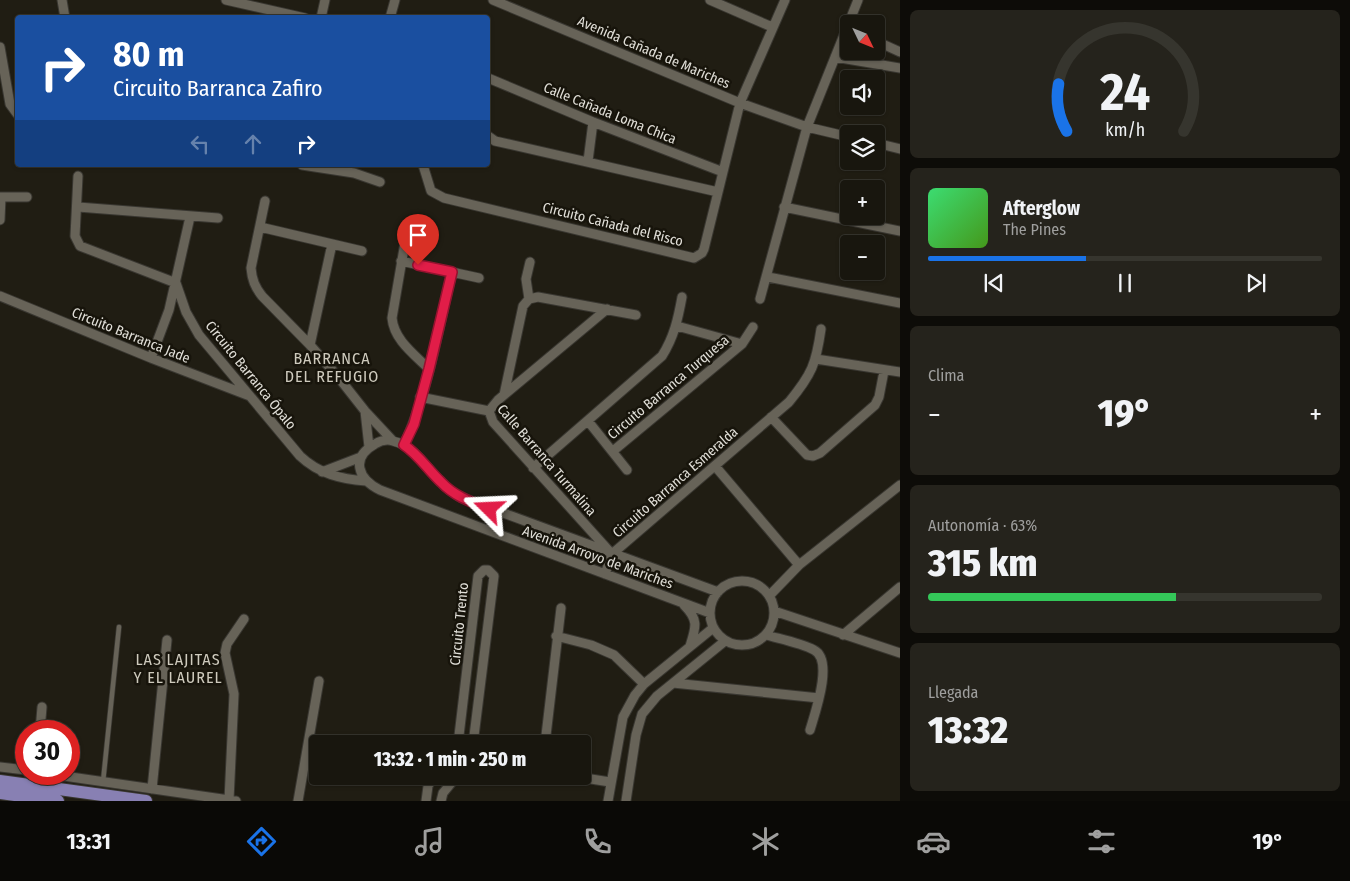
<!DOCTYPE html>
<html lang="es">
<meta charset="utf-8">
<style>
:root{--surface:#18160e;--page:#25231c;--text:#f1f3f6;--muted:#9f9f9e;--line:#36352e;--accent:#1a73e8}
body{margin:0;font-family:"Fira Sans Condensed",sans-serif;background:var(--page);color:var(--text);height:100vh;display:flex;flex-direction:column;font-size:19px;white-space:nowrap}
*{box-sizing:border-box;margin:0}
p{font-size:16px;color:var(--muted)}
.icon{flex:none;width:28px;height:28px;fill:none;stroke:currentColor;stroke-width:2;stroke-linecap:round;stroke-linejoin:round}
.map{position:relative;flex:1;overflow:hidden}
.sheet{display:flex;flex-direction:column;gap:10px;padding:10px;background:#0d0c08;width:450px}
.sheet>*{flex:none}
.guide{position:absolute;left:15px;top:15px;width:475px;height:152px;border-radius:5px;box-shadow:0 1px 4px #0004,0 0 0 1px var(--line);background:#1a4fa0;color:#fff;overflow:hidden}
.needle{width:32px;rotate:133deg}
.tools{position:absolute;left:840px;top:15px;display:grid;gap:10px}
.tools a{display:grid;place-items:center;width:45px;height:45px;border-radius:5px;background:var(--surface);box-shadow:0 1px 4px #0004,0 0 0 1px var(--line);font-size:25px}
.speed{position:absolute;left:15px;top:720px;display:flex;gap:10px;font-size:25px;font-weight:700;text-align:center}
.speed>*{display:grid;place-content:center;width:65px;height:65px;border-radius:50%;background:var(--surface);box-shadow:0 1px 4px #0004,0 0 0 1px var(--line);line-height:1}
.speed .limit{border:8px solid #d22;background:#fff;color:#111}
.pin{position:absolute;display:grid;place-items:center;width:42px;height:42px;color:#fff;margin:-51px -21px;border-radius:50% 50% 50% 0;rotate:-45deg;box-shadow:0 0 5px #0007}
.pin .icon{rotate:45deg}
.me{position:absolute;width:55px;margin:-28px;rotate:291deg;stroke-linejoin:round;filter:drop-shadow(0 0 4px #0008)}
.turn{display:flex;align-items:center;gap:18px;height:105px;padding:0 15px;font-size:22px}
.turn .icon{width:65px;height:65px;stroke-width:2.5}
.turn b{display:block;font-size:35px;line-height:42px}
.lanes{display:flex;align-items:center;height:48px;padding:0 15px;background:#0003;justify-content:center;gap:25px;direction:ltr}
.lanes .off{opacity:.35}
.big{font-size:38px;font-weight:800;line-height:1.1}
.sheet .widget{flex:1;display:flex;flex-direction:column;justify-content:center;gap:8px;min-width:0;padding:0 18px;border-radius:8px;background:var(--page)}
.sheet .dial{align-items:center;gap:0}
.dial svg{height:130px;overflow:visible;fill:none;stroke:var(--line);stroke-width:7;stroke-linecap:round;text-anchor:middle}
.dial text{fill:var(--text);stroke:none}
.song{display:flex;align-items:center;gap:15px}
.cover{width:60px;height:60px;border-radius:8px;background:linear-gradient(135deg,hsl(140 70% 55%),hsl(100 70% 35%))}
.played{height:5px;border-radius:2px;background:linear-gradient(90deg,var(--accent) 40%,var(--line) 40%)}
.keys{display:flex;justify-content:space-around;direction:ltr}
.heat{display:flex;justify-content:space-between;align-items:center;font-size:28px;direction:ltr}
.charge{height:8px;border-radius:4px;background:linear-gradient(90deg,#34c759 63%,var(--line) 0)}
.trip{position:absolute;left:309px;top:735px;width:282px;height:50px;border-radius:5px;background:var(--surface);box-shadow:0 1px 4px #0004,0 0 0 1px var(--line);font-weight:800;line-height:50px;text-align:center}
.tab-bar{display:flex;height:80px;justify-content:space-around;align-items:center;background:#0a0906;color:var(--muted)}
.tab-bar .icon{width:35px;height:35px}
.tab-bar .current{color:var(--accent)}
.tab-bar b{font-size:22px;color:var(--text)}
main{display:flex;flex:1;min-height:0}
.map>svg:first-child{display:block}
.lines{fill:none;stroke-linecap:round;stroke-linejoin:round}
.lane-casing{stroke:#393731;stroke-width:6}
.street-casing{stroke:#393731;stroke-width:11}
.primary-casing{stroke:#393731;stroke-width:14}
.lane{stroke:#676358;stroke-width:4.5}
.street{stroke:#676358;stroke-width:9}
.primary{stroke:#8880b3;stroke-width:12}
.route-casing{stroke:#92132f;stroke-width:12}
.route{stroke:#e11d48;stroke-width:9}
.labels{text-anchor:middle;stroke-width:5;stroke-linejoin:round;paint-order:stroke}
.street-label{font-size:14px;fill:#e1dfd8;stroke:#17140b}
.quarter-label{font-size:16px;letter-spacing:1px;fill:#cecabd;stroke:#17140b}
</style>
<main>
<div class="map">
<svg width="900" height="801" viewBox="0 0 900 801">
<rect width="100%" height="100%" fill="#201d13"/>
<g class="lines">
<defs>
<path id="lane" d="M 103,782 L 119,627"/>
<path id="street" d="M 62,0 L 65,18
M 226,0 L 305,18
M 493,0 L 740,103 L 807,127 L 849,137
M 710,0 L 772,27
M 321,18 L 325,0
M 390,18 L 395,0
M 876,41 L 900,52
M 0,47 L 10,104 L 18,115
M 835,57 L 900,68
M 488,78 L 593,122 L 723,172
M 488,136 L 495,141 L 718,192
M 876,143 L 900,149
M 588,161 L 593,122
M 302,165 L 354,173 L 380,182
M 423,165 L 431,191 L 444,198 L 694,258 L 702,253 L 704,249 L 740,103 L 785,0
M 78,176 L 75,236 L 80,246 L 176,283 L 186,312 L 199,335 L 300,456 C 319,474 341,479 366,481
M 0,197 L 27,197
M 265,201 L 251,268 C 252,280 255,287 262,296 L 310,345 L 339,378 L 365,411 L 393,441
M 78,207 L 218,218
M 784,207 L 900,231
M 0,220 L 1,197
M 260,227 L 362,251
M 407,231 L 392,318 C 394,340 414,354 429,369
M 401,261 L 479,278
M 768,277 L 900,303
M 0,296 L 151,358 L 250,396
M 529,299 L 526,279 L 530,262
M 760,299 L 807,127 L 858,0
M 677,326 L 742,344
M 310,345 L 332,244
M 151,358 L 169,310 L 190,217
M 816,359 L 900,372
M 504,395 L 523,306 L 529,299 L 538,297 L 636,315
M 420,397 L 489,411
M 365,411 L 369,447
M 489,411 L 493,422 L 610,552
M 489,411 L 498,400 L 607,309
M 771,417 L 807,455 L 813,456 L 820,453 L 875,405 L 879,397 L 884,371
M 588,421 L 627,470
M 404,445 C 428,393 438,329 452,273
M 613,451 L 742,344 L 753,327
M 715,466 L 799,565
M 533,468 L 662,356 C 674,337 678,319 682,297
M 322,472 L 361,457
M 605,574 L 612,554 L 789,402 C 812,374 816,364 821,329
M710 613a32 32 0 1 1 64 0a32 32 0 1 1-64 0Z
M 769,596 L 799,565 L 900,485
M 684,605 C 699,620 696,627 690,646
M 774,611 L 900,653
M 710,613 L 380,490 C 358,479 350,458 375,444 C 380,441 387,439 393,441 C 415,446 427,469 442,483 C 447,489 454,493 460,497 L 718,592
M 766,635 C 780,639 801,643 814,650 C 834,660 815,713 810,730
M 843,635 L 900,587
M 556,636 L 591,645 L 614,655 L 644,684
M 673,683 L 819,698
M 40,731 L 42,707
M 458,744 L 478,576 L 484,570 L 488,570 L 494,576 L 473,744
M 545,744 L 561,608
M 0,767 L 26,770
M 50,774 L 236,801
M 572,776 L 610,782
M 152,789 L 167,640
M 229,800 L 234,694 L 225,653 L 227,644 L 244,619
M 298,801 L 319,681
M 426,801 L 428,786 L 434,776
M 441,801 L 443,793 L 457,776
M 608,801 L 623,717 L 635,695 L 644,684 L 713,628
M 626,801 L 636,735 L 642,714 L 657,696 L 725,641"/>
<path id="primary" d="M 0,781 L 146,801
M 0,793 L 58,801"/>
</defs>
<!-- lane casing -->
<use href="#lane" class="lane-casing"/>
<!-- street casing -->
<use href="#street" class="street-casing"/>
<!-- primary casing -->
<use href="#primary" class="primary-casing"/>
<!-- lane -->
<use href="#lane" class="lane"/>
<!-- street -->
<use href="#street" class="street"/>
<!-- primary -->
<use href="#primary" class="primary"/>
</g>
<g class="lines">
<defs>
<path id="route" d="M 418,265 L 452,272 L 429,369 L 414,424 L 404,445 C 419,455 428,470 441,482 C 454,496 471,502 489,509"/>
</defs>
<!-- route casing -->
<use href="#route" class="route-casing"/>
<!-- route -->
<use href="#route" class="route"/>
</g>
<g class="labels">
<!-- street labels -->
<g class="street-label">
<text transform="translate(654 52) rotate(23)" y="5">Avenida Cañada de Mariches</text>
<text transform="translate(610 113) rotate(22)" y="5">Calle Cañada Loma Chica</text>
<text transform="translate(613 224) rotate(14)" y="5">Circuito Cañada del Risco</text>
<text transform="translate(131 335) rotate(22)" y="5">Circuito Barranca Jade</text>
<text transform="translate(251 375) rotate(51)" y="5">Circuito Barranca Ópalo</text>
<text transform="translate(668 387) rotate(-40)" y="5">Circuito Barranca Turquesa</text>
<text transform="translate(547 460) rotate(49)" y="5">Calle Barranca Turmalina</text>
<text transform="translate(675 482) rotate(-41)" y="5">Circuito Barranca Esmeralda</text>
<text transform="translate(598 557) rotate(20)" y="5">Avenida Arroyo de Mariches</text>
<text transform="translate(459 624) rotate(-84)" y="5">Circuito Trento</text>
</g>
<!-- quarter labels -->
<g class="quarter-label">
<text x="332" y="364">BARRANCA<tspan x="332" dy="18">DEL REFUGIO</tspan></text>
<text x="178" y="665">LAS LAJITAS<tspan x="178" dy="18">Y EL LAUREL</tspan></text>
</g>
</g>
</svg>
<div class="tools">
<a><svg class="needle" viewBox="-14 -14 28 28"><path d="M0-13l5 13h-10z" fill="#e53935"/><path d="M0 13l5-13h-10z" fill="#9f9f9e"/></svg></a>
<a><svg class="icon" aria-label="sound" viewBox="0 0 24 24"><path d="M4 9h4l5-4v14l-5-4H4zM17 9q2 3 0 6"/></svg></a>
<a><svg class="icon" aria-label="layers" viewBox="0 0 24 24"><path d="M12 4l9 5-9 5-9-5zM3 14l9 5 9-5"/></svg></a>
<a>+</a>
<a>−</a>
</div>
<div class="speed"><div class="limit">30</div></div>
<div class="pin" style="left:418px;top:265px;background:#d93025"><svg class="icon" aria-label="arrive" viewBox="0 0 24 24"><path d="M6 21V4h12l-3 4 3 4H6"/></svg></div>
<svg class="me" style="left:489px;top:509px" viewBox="-20 -20 40 40"><path d="M0-17L14 15 0 8-14 15z" fill="#e11d48" stroke="#fff" stroke-width="4"/></svg>
<div class="trip">13:32 · 1 min · 250 m</div>
<div class="guide">
<div class="turn"><svg class="icon" aria-label="right" viewBox="0 0 24 24"><path d="M7 20v-9h11M14 6l5 5-5 5"/></svg><div><b>80 m</b>Circuito Barranca Zafiro</div></div>
<div class="lanes"><svg class="icon off" aria-label="left" viewBox="0 0 24 24"><path d="M17 20v-9H6M10 6l-5 5 5 5"/></svg><svg class="icon off" aria-label="ahead" viewBox="0 0 24 24"><path d="M12 20V5M6 11l6-6 6 6"/></svg><svg class="icon" aria-label="right" viewBox="0 0 24 24"><path d="M7 20v-9h11M14 6l5 5-5 5"/></svg></div>
</div>
</div>
<section class="sheet">
<div class="widget dial"><svg viewBox="0 0 100 80">
<path d="M14 69A42 42 0 1 1 86 69"/>
<path d="M14 69A42 42 0 0 1 9 40" stroke="#1a73e8"/>
<text x="50" y="56" font-size="32" font-weight="700">24</text>
<text x="50" y="72" font-size="11">km/h</text>
</svg></div>
<div class="widget">
<div class="song"><i class="cover"></i><div><b>Afterglow</b><p>The Pines</p></div></div>
<div class="played"></div>
<div class="keys"><svg class="icon" aria-label="previous" viewBox="0 0 24 24"><path d="M18 5L8 12l10 7zM5 5v14"/></svg><svg class="icon" aria-label="pause" viewBox="0 0 24 24"><path d="M8 5v14M16 5v14"/></svg><svg class="icon" aria-label="next" viewBox="0 0 24 24"><path d="M6 5l10 7-10 7zM19 5v14"/></svg></div>
</div>
<div class="widget"><p>Clima</p>
<div class="heat"><a>−</a><b class="big">19°</b><a>+</a></div>
</div>
<div class="widget"><p>Autonomía · 63%</p><b class="big">315 km</b><div class="charge"></div></div>
<div class="widget"><p>Llegada</p><b class="big">13:32</b></div>
</section>
</main>
<nav class="tab-bar">
<b>13:31</b>
<svg class="icon current" aria-label="directions" viewBox="0 0 24 24"><path d="M12 3l9 9-9 9-9-9zM9 14v-3h6M13 9l2 2-2 2"/></svg>
<svg class="icon" aria-label="music" viewBox="0 0 24 24"><path d="M9 18V5l10-2v13"/><circle cx="6" cy="18" r="3"/><circle cx="16" cy="16" r="3"/></svg>
<svg class="icon" aria-label="phone" viewBox="0 0 24 24"><path d="M5 4h4l2 5-3 2q2 4 5 5l2-3 5 2v4C11 20 4 13 5 4z"/></svg>
<svg class="icon" aria-label="climate" viewBox="0 0 24 24"><path d="M12 3v18M4 7l16 10M4 17L20 7"/></svg>
<svg class="icon" aria-label="car" viewBox="0 0 24 24"><path d="M5 17H2v-5l4-1 3-4h7l3 4 3 1v5h-3M9 17h6M6 11h13"/><circle cx="7" cy="17" r="2"/><circle cx="17" cy="17" r="2"/></svg>
<svg class="icon" aria-label="filters" viewBox="0 0 24 24"><path d="M4 7h16M4 17h16"/><circle cx="9" cy="7" r="2"/><circle cx="15" cy="17" r="2"/></svg>
<b>19°</b>
</nav>
